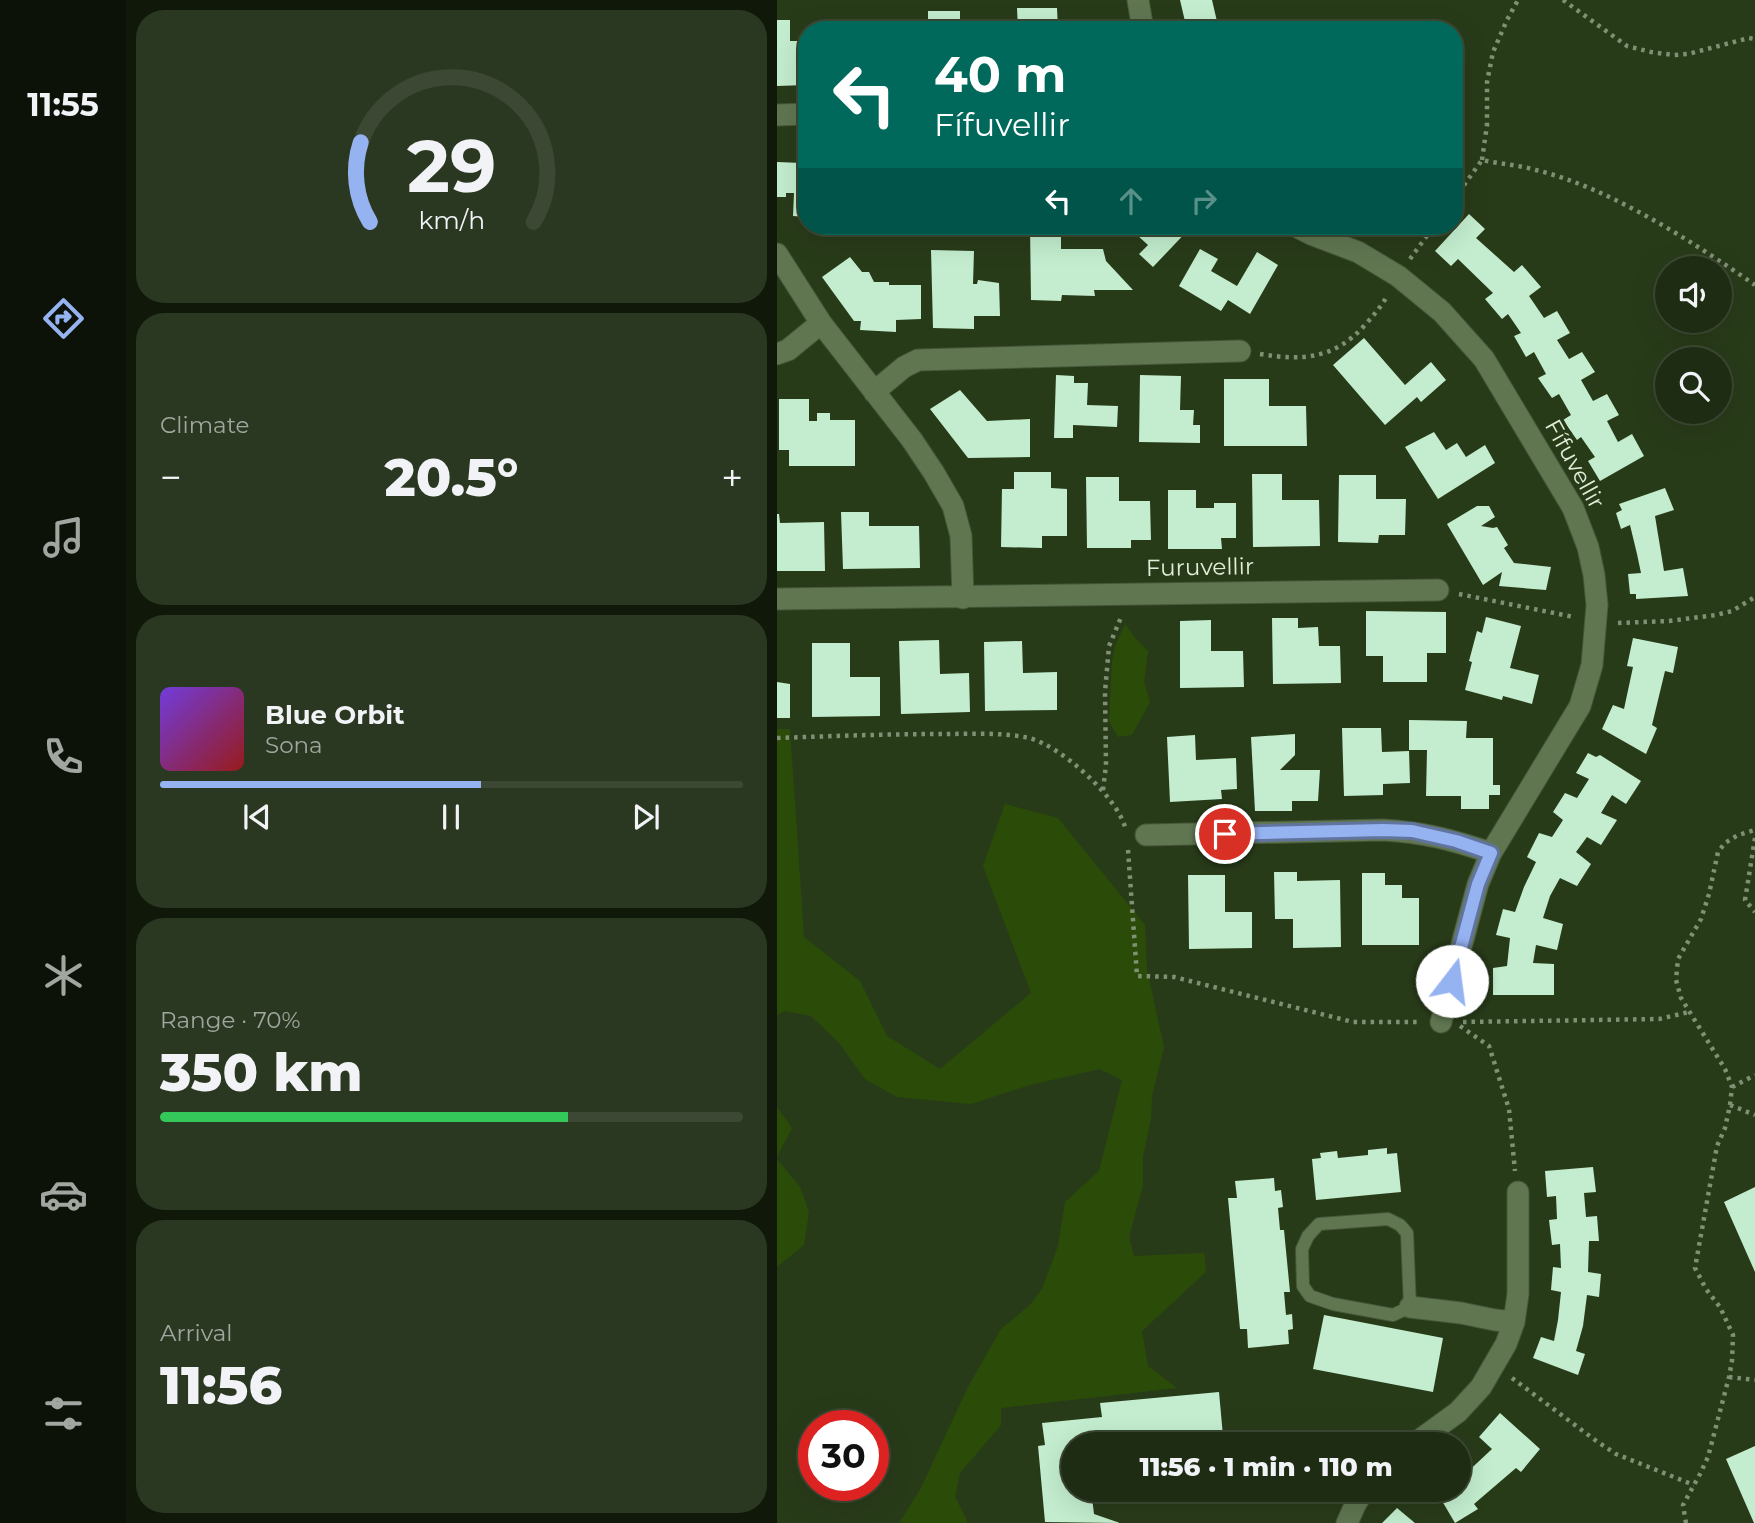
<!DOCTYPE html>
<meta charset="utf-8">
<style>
:root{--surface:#1e2c13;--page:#2b3821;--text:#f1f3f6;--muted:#a1a7a0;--line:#3c4833;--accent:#95b2f1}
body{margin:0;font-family:Montserrat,sans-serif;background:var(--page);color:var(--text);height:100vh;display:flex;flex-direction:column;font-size:26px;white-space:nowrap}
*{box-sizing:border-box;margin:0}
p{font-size:23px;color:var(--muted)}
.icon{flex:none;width:38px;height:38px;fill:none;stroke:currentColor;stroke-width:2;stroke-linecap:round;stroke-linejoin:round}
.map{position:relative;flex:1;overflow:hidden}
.panel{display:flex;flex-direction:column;gap:10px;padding:10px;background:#10180a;width:651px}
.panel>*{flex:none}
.guide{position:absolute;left:21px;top:21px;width:665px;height:214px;border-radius:28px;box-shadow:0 7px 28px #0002,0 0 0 2px var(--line);background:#00695c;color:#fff;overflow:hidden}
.tools{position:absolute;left:878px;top:256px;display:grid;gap:14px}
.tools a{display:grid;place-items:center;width:77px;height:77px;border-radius:50%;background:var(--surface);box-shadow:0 7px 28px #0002,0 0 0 2px var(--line);font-size:35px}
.speed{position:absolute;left:21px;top:1410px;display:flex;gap:14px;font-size:35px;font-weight:700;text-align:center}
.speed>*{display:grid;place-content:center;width:91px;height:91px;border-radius:50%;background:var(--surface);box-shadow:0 7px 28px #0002,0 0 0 2px var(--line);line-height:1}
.speed .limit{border:10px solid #d22;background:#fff;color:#111}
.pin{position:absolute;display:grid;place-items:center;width:60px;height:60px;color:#fff;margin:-30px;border:4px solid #fff;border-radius:50%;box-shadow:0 2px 7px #0007}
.me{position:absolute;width:77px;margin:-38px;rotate:15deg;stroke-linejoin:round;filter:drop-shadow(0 0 5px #0008)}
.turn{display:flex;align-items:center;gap:24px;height:147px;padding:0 21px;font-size:32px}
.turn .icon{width:91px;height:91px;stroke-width:2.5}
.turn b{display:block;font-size:49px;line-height:60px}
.lanes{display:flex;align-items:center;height:66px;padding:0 21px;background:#0003;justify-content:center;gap:35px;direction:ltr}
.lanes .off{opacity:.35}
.big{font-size:52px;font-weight:800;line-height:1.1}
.panel .widget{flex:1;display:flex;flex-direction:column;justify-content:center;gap:10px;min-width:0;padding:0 24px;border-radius:28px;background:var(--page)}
.panel .dial{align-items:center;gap:0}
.dial svg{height:182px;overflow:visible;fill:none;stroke:var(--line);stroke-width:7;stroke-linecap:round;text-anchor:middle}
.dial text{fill:var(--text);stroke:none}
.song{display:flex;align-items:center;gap:21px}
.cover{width:84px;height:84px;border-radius:10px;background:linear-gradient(135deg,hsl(260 70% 55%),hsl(0 70% 35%))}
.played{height:7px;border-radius:4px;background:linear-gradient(90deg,var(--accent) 55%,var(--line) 55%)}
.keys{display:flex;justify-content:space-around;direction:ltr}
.heat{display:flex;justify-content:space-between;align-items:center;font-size:38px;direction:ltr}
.charge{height:10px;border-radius:5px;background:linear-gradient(90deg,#34c759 70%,var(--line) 0)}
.trip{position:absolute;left:284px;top:1432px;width:410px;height:70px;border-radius:35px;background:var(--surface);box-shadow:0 7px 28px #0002,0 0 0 2px var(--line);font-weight:800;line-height:70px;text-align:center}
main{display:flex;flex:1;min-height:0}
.menu{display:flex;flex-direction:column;width:126px;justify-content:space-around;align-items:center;background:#0c1208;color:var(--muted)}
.menu .icon{width:49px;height:49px}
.menu .selected{color:var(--accent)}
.menu b{font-size:32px;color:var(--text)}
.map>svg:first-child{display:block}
.green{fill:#2b4c08}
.building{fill:#c3edce}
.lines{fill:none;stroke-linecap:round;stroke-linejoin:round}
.service-casing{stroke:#46573a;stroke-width:14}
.minor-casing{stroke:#46573a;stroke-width:23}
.path{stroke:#809074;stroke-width:4.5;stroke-dasharray:3.5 5;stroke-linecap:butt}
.service{stroke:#607651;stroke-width:12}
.minor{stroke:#607651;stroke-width:21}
.route-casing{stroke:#61749d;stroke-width:18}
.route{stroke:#95b2f1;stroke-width:12}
.labels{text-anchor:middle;stroke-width:7;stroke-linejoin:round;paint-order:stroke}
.street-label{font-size:23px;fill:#e0edd8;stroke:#283b19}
</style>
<main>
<nav class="menu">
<b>11:55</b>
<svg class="icon selected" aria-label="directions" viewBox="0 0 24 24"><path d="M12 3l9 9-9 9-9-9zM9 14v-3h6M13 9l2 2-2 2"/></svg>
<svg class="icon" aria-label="music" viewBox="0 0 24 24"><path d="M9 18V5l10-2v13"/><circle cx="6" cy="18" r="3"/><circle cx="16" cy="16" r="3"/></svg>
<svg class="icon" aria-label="phone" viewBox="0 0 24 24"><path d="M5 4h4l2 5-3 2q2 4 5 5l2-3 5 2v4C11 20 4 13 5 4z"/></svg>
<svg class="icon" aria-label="climate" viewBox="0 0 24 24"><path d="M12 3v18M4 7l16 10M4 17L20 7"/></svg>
<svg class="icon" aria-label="car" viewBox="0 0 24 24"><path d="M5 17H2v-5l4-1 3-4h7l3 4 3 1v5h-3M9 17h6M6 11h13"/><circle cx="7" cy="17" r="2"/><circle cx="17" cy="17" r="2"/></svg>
<svg class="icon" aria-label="filters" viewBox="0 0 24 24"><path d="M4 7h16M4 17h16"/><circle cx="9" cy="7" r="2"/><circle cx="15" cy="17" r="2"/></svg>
</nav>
<section class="panel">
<div class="widget dial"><svg viewBox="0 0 100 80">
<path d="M14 69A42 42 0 1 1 86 69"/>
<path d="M14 69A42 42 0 0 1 10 34" stroke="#95b2f1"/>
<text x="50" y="56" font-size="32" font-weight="700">29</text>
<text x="50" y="72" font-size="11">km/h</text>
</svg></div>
<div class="widget"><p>Climate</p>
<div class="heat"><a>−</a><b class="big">20.5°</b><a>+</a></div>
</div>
<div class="widget">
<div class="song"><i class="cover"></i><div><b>Blue Orbit</b><p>Sona</p></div></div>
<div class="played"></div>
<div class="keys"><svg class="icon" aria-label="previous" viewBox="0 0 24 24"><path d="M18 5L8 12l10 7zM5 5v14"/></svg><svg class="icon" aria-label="pause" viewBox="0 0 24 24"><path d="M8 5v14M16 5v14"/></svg><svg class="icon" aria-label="next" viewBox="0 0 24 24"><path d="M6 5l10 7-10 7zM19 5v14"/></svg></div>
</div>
<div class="widget"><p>Range · 70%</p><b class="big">350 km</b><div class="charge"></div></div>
<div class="widget"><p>Arrival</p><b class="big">11:56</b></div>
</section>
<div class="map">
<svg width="978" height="1523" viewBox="0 0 978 1523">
<rect width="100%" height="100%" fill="#283b19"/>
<!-- green -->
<path class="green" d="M 348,624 L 359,639 L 371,651 L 367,682 L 373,702 L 355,735 L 341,737 L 332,721 L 335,663 L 338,646 Z
M 0,729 L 13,729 L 27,937 L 83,981 L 110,1036 L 163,1069 L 254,993 L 206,866 L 228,804 L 281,818 L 368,925 L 370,970 L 387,1047 L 375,1096 L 374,1118 L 366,1157 L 366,1185 L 352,1237 L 357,1256 L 427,1253 L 429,1272 L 365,1331 L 371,1366 L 400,1388 L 224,1408 L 224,1425 L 183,1473 L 178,1497 L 189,1518 L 190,1523 L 122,1523 L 143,1490 L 190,1389 L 224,1329 L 253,1305 L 265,1289 L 281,1246 L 288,1202 L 322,1171 L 345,1080 L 323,1069 L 253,1085 L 194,1104 L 120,1097 L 88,1079 L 62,1043 L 34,1016 L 8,1011 L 0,1015 Z
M 0,1107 L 15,1128 L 0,1157 Z
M 0,1159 L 23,1187 L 32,1212 L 27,1245 L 0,1267 Z"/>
<!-- building -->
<path class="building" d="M 403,0 L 435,0 L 442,30 L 410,30 Z
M 240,8 L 280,8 L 281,30 L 241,30 Z
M 151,11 L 183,11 L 183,22 L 220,22 L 220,30 L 151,30 Z
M 0,20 L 13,20 L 13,41 L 30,41 L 30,85 L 0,86 Z
M 25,159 L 30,160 L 30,217 L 16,216 L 17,193 L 9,193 L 9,197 L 0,197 L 0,162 L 25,163 Z
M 692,214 L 708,229 L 699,238 L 737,272 L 745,265 L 764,287 L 752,296 L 767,318 L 780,311 L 793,333 L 780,340 L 792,359 L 805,352 L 818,372 L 804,380 L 816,401 L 830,394 L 842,415 L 830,421 L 841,442 L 855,434 L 867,456 L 823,481 L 811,461 L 818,457 L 804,437 L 800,440 L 786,420 L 794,415 L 782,394 L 775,398 L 761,378 L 769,374 L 757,352 L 749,357 L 737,336 L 744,333 L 731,314 L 725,319 L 708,299 L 716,293 L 681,259 L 674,266 L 658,251 Z
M 253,226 L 284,226 L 284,249 L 326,249 L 329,261 L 356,290 L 317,290 L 318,296 L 285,295 L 284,301 L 254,300 Z
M 350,226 L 415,226 L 376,267 L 362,254 L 371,245 Z
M 423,249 L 441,259 L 434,271 L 460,286 L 480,252 L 501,265 L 473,314 L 451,300 L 444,311 L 402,286 Z
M 154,250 L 197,251 L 196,284 L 200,284 L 201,280 L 222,283 L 223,316 L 197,316 L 197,329 L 156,328 Z
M 73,257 L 85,272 L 92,272 L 97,282 L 112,282 L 112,285 L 144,285 L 144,319 L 119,320 L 119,332 L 83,330 L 84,321 L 77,321 L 45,277 Z
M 587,338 L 628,385 L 654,362 L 669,380 L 644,402 L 640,397 L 608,425 L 556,365 Z
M 279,375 L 297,376 L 297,383 L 311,383 L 310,405 L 341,406 L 340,427 L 296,425 L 296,438 L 277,438 Z
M 363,375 L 404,376 L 403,410 L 417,410 L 416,425 L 423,425 L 423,443 L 362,442 Z
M 447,379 L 492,379 L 492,406 L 529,406 L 530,446 L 447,446 Z
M 183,390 L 210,421 L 253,419 L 253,457 L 191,458 L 153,409 Z
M 2,399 L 32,399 L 32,421 L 40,421 L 40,413 L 53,413 L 53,420 L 78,420 L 78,466 L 12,466 L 12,450 L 2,450 Z
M 657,432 L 669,450 L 680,443 L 689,457 L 708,445 L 718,463 L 661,499 L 628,447 Z
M 237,472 L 274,472 L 274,488 L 290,489 L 290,536 L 265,536 L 265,548 L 224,547 L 225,489 L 237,489 Z
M 475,474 L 505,474 L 505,500 L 542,500 L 543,546 L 476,547 Z
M 562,475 L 599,475 L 599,499 L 629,499 L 628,535 L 602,535 L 601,543 L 561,542 Z
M 309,477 L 342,477 L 342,501 L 373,501 L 374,540 L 354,540 L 354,548 L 310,548 Z
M 888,488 L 897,510 L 878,516 L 887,571 L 906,568 L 911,596 L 859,599 L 859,594 L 853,594 L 851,574 L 864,573 L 860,554 L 853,525 L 844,529 L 839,513 L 845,510 L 842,504 Z
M 391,490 L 419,490 L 419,508 L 437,508 L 437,503 L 459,503 L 459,538 L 444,538 L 445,549 L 391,549 Z
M 700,506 L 712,506 L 718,517 L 704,526 L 716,528 L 720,527 L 731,545 L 727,548 L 737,563 L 774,567 L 769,590 L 722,586 L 725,572 L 706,585 L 670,524 Z
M 64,512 L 92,512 L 92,526 L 142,526 L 143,568 L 66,569 Z
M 0,514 L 2,514 L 3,523 L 47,522 L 48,571 L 0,571 Z
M 589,611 L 669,612 L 669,653 L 650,653 L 650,682 L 606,682 L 606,656 L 589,656 Z
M 709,617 L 744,626 L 733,668 L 762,675 L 755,704 L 726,696 L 725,700 L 688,690 L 695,662 L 692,661 L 700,631 L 705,633 Z
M 495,618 L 521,618 L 521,628 L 541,627 L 542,646 L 563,646 L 564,683 L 496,684 Z
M 434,620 L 434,651 L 466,651 L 467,687 L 403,688 L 403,621 Z
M 856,638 L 901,647 L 896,673 L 888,671 L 875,725 L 880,728 L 869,754 L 825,729 L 836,705 L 847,709 L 856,667 L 850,666 Z
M 162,640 L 163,674 L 192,673 L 193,712 L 124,714 L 122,641 Z
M 245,641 L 246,673 L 280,672 L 280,710 L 208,711 L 207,642 Z
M 35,643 L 73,643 L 73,677 L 103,677 L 103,716 L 35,717 Z
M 0,682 L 13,684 L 13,718 L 0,718 Z
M 632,720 L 690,721 L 689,738 L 716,738 L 716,785 L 723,785 L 723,795 L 712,795 L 712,809 L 684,809 L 684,796 L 649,796 L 650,750 L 632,750 Z
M 565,728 L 604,728 L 605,752 L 632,751 L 633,783 L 606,784 L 606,795 L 567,796 Z
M 518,734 L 518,755 L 503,770 L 543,770 L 541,801 L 515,801 L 515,811 L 478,811 L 474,737 Z
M 418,735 L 419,760 L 459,758 L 460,789 L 444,790 L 445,799 L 393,802 L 390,737 Z
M 811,753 L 819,757 L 823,755 L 864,781 L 849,804 L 835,795 L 824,813 L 840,820 L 824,845 L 810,837 L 799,852 L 814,864 L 800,886 L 783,878 L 773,896 L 766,918 L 786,924 L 780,950 L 759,945 L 756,963 L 777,964 L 777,995 L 716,995 L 716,968 L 730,966 L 733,938 L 719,935 L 726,909 L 738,912 L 747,887 L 759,862 L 750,857 L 762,833 L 775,837 L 786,820 L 776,812 L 788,793 L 800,798 L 812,779 L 799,773 Z
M 497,872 L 520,872 L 520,881 L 563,880 L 564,947 L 516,948 L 516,919 L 498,919 Z
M 585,873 L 608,873 L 608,885 L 625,885 L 625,898 L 642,898 L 642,945 L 585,945 Z
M 411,875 L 448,875 L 448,912 L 475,912 L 475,948 L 412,949 Z
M 610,1148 L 610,1154 L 620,1153 L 624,1192 L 539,1200 L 535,1159 L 544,1158 L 543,1153 L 560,1151 L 561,1158 L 591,1155 L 591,1150 Z
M 816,1167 L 819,1192 L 807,1193 L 809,1217 L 820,1216 L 822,1241 L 812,1241 L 811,1272 L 824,1274 L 822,1297 L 810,1295 L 806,1326 L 799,1351 L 808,1354 L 801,1375 L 756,1358 L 764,1337 L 777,1341 L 781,1320 L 784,1292 L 774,1290 L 776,1267 L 784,1268 L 783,1244 L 775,1245 L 772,1220 L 780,1219 L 779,1196 L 770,1197 L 768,1171 Z
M 497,1178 L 498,1191 L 504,1190 L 506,1207 L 501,1208 L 503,1230 L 507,1230 L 513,1292 L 507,1292 L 509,1315 L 515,1314 L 516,1329 L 511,1330 L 512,1344 L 471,1348 L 470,1329 L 463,1329 L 451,1198 L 460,1198 L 458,1181 Z
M 978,1187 L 978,1272 L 947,1202 Z
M 547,1315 L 666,1338 L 656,1392 L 536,1369 Z
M 442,1392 L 446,1436 L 435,1438 L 435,1444 L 296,1444 L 296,1489 L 314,1489 L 317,1514 L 343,1523 L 268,1522 L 261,1446 L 268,1445 L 265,1423 L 325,1417 L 323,1403 Z
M 723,1413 L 763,1449 L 744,1472 L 739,1468 L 697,1504 L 701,1509 L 678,1523 L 658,1489 L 681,1489 L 681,1472 L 685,1477 L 715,1449 L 702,1437 Z
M 978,1446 L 978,1523 L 977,1523 L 949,1459 Z
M 620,1508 L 638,1523 L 605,1523 Z"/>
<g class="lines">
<defs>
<path id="service" d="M 611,1219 L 623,1225 L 630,1233 L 633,1307 L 616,1315 L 556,1304 L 533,1296 L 526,1286 L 525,1249 L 531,1236 L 542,1224 Z"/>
<path id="minor" d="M 361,0 L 366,30
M 0,115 L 30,114
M 518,226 L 536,235 L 581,252 L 621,276 L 665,312 L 707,359 L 796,508 L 811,547 L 817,575 L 820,605 L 815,665 L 803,706 L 714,853 L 701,884 L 664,1022
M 0,254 L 44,323 L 135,440 L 157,473 L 176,506 L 184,536 L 186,598
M 0,354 L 11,350 L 44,323
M 97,392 L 127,367 L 141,360 L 463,351
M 0,599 L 661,590
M 369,835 L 606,830 C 646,832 676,840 714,853
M 633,1307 L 684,1313 L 718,1320 L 737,1322
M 637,1444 L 681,1412 L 704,1387 L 729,1344 L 737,1322 L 741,1294 L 741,1192
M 570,1523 L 579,1503 L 588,1489"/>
</defs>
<!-- service casing -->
<use href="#service" class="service-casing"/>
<!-- minor casing -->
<use href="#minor" class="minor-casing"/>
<!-- path -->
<path class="path" d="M 786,0 L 850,46 L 874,52 L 896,55 L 911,54 L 972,38 L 978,39
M 705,160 L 710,125 L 710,82 L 716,52 L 730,20 L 741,0
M 677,199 L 705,160 C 723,164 741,165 759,170 C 833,188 916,242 978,285
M 633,259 L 657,226
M 483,354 C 525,361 557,359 587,326 C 596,316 604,307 610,296
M 682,594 L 797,617
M 841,623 L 892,621 L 939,615 L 955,611 L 978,597
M 0,738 C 56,736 111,734 166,734 C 194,734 225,732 252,738 C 284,746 339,796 348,827
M 326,790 L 329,765 L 328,692 L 332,646 L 345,615
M 978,838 L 968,900 L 978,912
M 351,850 L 360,976 L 397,977 L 576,1022 L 642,1022
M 686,1022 L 882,1019 L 912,1012
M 683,1026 L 712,1046 L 732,1109 L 738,1171
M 955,1087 L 978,1075
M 953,1105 L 978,1115
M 952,1377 L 978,1380
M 735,1378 L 818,1440 L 839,1454 L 917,1485
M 909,1523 L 906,1505 L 923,1474 L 931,1457 L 952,1377 L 955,1361 L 956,1335 L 943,1307 L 929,1289 L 918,1268 L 940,1146 L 948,1128 L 953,1105 L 955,1087 L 948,1069 L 904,998 L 899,980 L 901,959 L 924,919 L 932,894 L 941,852 L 948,843 L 961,835 L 978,830"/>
<!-- service -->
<use href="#service" class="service"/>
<!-- minor -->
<use href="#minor" class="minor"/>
</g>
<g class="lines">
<defs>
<path id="route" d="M 448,834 L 606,830 L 635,831 L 679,841 L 714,853 L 701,884 L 675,981"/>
</defs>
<!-- route casing -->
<use href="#route" class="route-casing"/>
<!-- route -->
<use href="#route" class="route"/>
</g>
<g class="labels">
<!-- street labels -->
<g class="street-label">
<text transform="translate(798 464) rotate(61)" y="8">Fífuvellir</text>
<text transform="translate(423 567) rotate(-1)" y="8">Furuvellir</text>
</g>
</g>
</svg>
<div class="tools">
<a><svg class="icon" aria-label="sound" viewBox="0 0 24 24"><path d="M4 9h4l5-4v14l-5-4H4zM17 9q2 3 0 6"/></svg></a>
<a><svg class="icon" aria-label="search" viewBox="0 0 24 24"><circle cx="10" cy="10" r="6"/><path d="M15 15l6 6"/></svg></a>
</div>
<div class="speed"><div class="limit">30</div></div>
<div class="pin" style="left:448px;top:834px;background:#d93025"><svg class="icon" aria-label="arrive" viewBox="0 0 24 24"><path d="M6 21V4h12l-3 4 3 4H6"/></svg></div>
<svg class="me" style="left:675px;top:981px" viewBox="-20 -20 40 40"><circle r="19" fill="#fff"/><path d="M0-13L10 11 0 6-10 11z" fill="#95b2f1"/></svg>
<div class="trip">11:56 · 1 min · 110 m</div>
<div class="guide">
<div class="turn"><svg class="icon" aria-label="left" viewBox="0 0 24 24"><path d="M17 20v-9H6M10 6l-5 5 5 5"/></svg><div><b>40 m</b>Fífuvellir</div></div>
<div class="lanes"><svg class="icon" aria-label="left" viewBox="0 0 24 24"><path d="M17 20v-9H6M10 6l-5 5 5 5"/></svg><svg class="icon off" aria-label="ahead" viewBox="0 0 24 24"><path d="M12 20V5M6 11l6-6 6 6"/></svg><svg class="icon off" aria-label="right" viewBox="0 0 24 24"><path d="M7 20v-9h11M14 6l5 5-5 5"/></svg></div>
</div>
</div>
</main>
